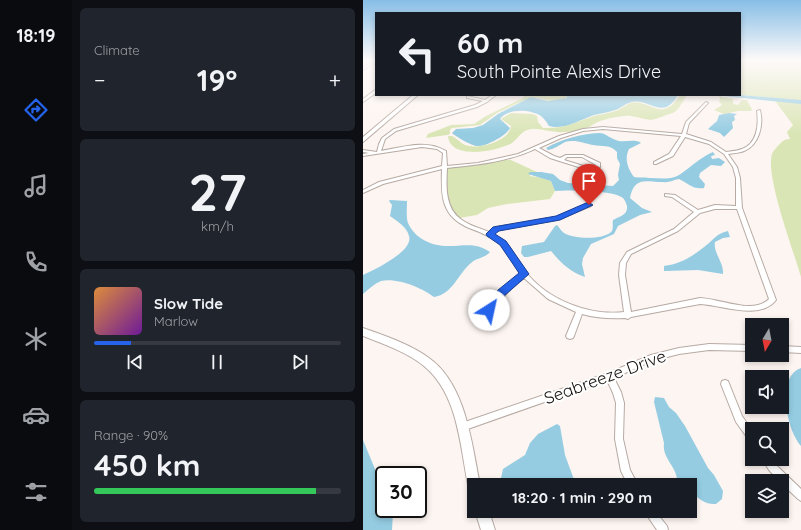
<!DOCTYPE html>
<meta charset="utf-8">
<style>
:root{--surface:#171b24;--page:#20242c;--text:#f1f3f6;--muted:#9ea1a6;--line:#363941;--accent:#2563eb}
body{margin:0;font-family:Quicksand,sans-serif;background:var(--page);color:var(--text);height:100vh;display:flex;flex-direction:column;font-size:15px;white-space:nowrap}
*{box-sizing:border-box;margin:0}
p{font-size:13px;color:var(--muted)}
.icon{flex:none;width:22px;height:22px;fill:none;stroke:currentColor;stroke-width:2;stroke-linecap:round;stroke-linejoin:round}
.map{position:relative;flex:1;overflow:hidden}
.side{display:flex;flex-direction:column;gap:8px;padding:8px;background:#0d0f14;width:291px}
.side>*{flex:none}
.hud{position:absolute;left:12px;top:12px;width:366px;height:84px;border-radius:0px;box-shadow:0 2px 6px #0003;background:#171b24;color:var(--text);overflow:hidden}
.needle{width:26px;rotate:190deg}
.tools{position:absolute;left:382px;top:318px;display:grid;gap:8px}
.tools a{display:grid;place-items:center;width:44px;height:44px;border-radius:0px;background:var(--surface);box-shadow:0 2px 6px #0003;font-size:20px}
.speed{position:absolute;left:12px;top:466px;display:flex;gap:8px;font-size:20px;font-weight:700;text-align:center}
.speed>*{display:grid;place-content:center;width:52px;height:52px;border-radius:50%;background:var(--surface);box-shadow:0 2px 6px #0003;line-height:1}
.speed .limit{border:2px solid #111;border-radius:6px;background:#fff;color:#111}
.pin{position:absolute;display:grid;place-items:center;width:34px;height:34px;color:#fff;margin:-41px -17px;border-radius:50% 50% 50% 0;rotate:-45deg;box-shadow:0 0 4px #0007}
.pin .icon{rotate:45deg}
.me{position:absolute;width:44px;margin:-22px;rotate:35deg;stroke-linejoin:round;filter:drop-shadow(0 0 3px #0008)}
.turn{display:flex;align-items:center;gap:14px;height:84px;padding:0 16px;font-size:18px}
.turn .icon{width:52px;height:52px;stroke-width:2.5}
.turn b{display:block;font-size:28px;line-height:34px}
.big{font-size:30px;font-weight:700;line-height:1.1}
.side .card{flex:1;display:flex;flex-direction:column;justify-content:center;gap:6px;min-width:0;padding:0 14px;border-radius:6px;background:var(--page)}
.side .dial{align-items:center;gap:0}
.dial b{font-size:52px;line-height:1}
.song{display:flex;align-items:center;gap:12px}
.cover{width:48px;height:48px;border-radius:6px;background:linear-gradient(135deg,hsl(30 70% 55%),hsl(280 70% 35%))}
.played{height:4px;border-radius:2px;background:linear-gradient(90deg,var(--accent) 15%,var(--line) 15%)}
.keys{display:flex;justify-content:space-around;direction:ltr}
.heat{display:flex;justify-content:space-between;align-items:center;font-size:22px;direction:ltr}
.charge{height:6px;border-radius:3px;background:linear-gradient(90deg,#34c759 90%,var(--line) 0)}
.trip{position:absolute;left:104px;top:478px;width:230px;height:40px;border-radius:0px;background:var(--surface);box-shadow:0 2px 6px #0003;font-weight:700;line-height:40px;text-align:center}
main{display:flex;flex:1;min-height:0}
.menu{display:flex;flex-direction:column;width:72px;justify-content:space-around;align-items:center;background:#090b0e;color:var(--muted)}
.menu .icon{width:28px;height:28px}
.menu .on{color:var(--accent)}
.menu b{font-size:18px;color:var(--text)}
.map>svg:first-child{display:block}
.green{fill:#dae5b6}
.water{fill:#95cce2}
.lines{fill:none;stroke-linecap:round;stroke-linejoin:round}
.minor-casing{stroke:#b7aaa3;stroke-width:2}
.tertiary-casing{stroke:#b7aaa3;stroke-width:2}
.minor{fill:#fff;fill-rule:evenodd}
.tertiary{fill:#fff;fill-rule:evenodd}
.route{fill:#2563eb;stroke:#184099}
.labels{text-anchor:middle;stroke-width:4;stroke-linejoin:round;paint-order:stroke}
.near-street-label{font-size:17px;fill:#15110e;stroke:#fff}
</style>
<main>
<nav class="menu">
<b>18:19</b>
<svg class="icon on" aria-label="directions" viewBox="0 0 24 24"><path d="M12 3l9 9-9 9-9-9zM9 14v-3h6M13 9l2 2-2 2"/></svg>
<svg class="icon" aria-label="music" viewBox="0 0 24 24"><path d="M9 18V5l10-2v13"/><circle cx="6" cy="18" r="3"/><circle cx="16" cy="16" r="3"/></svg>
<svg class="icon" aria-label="phone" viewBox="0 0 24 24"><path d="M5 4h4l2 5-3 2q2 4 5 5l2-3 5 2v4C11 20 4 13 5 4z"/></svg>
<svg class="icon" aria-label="climate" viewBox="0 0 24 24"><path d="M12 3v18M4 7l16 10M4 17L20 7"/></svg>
<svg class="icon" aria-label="car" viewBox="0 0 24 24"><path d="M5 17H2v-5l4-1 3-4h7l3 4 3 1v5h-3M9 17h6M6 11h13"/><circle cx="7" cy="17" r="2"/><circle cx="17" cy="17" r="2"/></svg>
<svg class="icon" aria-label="filters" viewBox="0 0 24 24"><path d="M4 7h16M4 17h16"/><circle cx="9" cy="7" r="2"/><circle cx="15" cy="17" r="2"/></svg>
</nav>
<section class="side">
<div class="card"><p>Climate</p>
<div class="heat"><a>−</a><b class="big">19°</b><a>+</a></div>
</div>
<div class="card dial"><b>27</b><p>km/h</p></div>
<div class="card">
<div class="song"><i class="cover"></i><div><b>Slow Tide</b><p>Marlow</p></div></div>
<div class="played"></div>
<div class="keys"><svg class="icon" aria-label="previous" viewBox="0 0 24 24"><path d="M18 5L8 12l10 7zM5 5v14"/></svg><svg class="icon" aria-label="pause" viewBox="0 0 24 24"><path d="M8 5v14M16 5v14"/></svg><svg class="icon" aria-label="next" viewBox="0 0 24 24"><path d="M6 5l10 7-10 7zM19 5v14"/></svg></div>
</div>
<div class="card"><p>Range · 90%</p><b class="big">450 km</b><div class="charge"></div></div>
</section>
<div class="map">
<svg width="438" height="530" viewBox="0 0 438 530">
<rect width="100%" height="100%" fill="#fdf5f1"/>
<!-- green -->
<path class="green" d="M 377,60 L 438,60 L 438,277 C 431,252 402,176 409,154 C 410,151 414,147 416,145 C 419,141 422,139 427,139 L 424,132 L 430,125 L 410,98 L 377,95 Z
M 162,95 L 203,95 L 204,97 C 194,106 179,98 168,97 L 134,113 L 117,125 L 89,128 L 87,130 L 87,134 L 84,135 L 63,138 L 65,134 L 88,125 L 111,124 L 123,116 L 160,98 Z
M 317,95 L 324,95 C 320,100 318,106 314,110 C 311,113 307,114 303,115 C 284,123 287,119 268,116 C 264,115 246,118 241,120 C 234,121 229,126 222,129 C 215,131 208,132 201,132 C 190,133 176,128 168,129 C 157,131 156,138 149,143 C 135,151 87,161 85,136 L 89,136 C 94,138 97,143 102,145 C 115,150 147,141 148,126 L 138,119 L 148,113 L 170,114 L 174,116 L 175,122 L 180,128 C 201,129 212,122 231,116 C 239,114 247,113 255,110 C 259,108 264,104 268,103 C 287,99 299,124 317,95 Z
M 356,96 L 370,99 L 370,103 L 371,104 L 375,105 L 379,100 L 386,100 L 384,101 L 389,109 L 388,111 L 375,111 L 361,114 L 351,110 L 359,105 L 356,101 L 357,99 Z
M 142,160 L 148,160 L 174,172 L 167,172 L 167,176 L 180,178 L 188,181 L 192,191 L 187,199 L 144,204 L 125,208 L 114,215 L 96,218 C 81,207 85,184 84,168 L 115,165 Z"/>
<!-- water -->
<path class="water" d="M 203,95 L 315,95 C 299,123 285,95 266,103 C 262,104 259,107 255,109 C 247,112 239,113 231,115 C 216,120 202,130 186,126 C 184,123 182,119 178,116 C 168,109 144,108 137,119 L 147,128 C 144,135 123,147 114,146 C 109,146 92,136 89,133 L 93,129 L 110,128 L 120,125 L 135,114 L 168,97 L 185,101 L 204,98 Z
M 352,95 L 377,95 L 438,100 L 438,104 Z
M 366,113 L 374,114 L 371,116 L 372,120 L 369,122 L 370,128 L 361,137 L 357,133 L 345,129 L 354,121 L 356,115 Z
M 236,133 C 243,133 249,140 256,141 C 263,142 273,139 278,143 L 266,149 C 261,159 265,169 271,177 C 276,178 281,177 286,178 C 298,178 309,181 319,173 C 329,166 338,157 350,152 L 352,155 L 348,156 L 349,159 L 356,158 L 362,162 L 358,166 L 348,165 L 337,173 L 336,177 L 342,184 L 341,188 C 330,190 325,183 316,179 C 310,180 306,183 300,182 C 284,182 271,176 267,198 L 279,208 L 289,212 L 277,215 L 255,226 L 251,234 L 228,244 L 220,258 L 219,264 L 222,277 C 206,271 199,264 188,251 L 165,257 L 161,257 L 158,253 L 159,246 L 181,242 L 192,226 L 194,225 C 197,228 198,231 201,233 C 210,239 240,240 248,232 C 251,229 249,224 250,220 C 257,216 265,215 264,206 C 263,203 262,200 260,198 C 250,190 205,190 192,191 L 188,181 L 165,174 L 167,172 L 178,172 L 190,174 L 197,180 L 205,183 L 250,186 L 256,180 L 255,175 L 257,164 L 254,158 L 254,152 C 247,144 239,147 230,145 C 220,143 213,139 202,142 C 196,145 192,149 185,150 L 183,148 C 199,139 218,134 236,133 Z
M 27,200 L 44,201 C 44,208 43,217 45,223 C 52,239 69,246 85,246 C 101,246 113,242 127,252 C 122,258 113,258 108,263 C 94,275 90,294 71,297 C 60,288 33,277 18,281 C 11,284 6,289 0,294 L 0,275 C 11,270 51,251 46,236 C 44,227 34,221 27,216 L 29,205 L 26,201 Z
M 365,231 L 367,237 L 360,238 L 352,242 C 350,253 361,262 360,274 L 335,270 L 301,271 L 301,266 C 319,264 333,254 346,243 C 354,236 354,234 365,231 Z
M 438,368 L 438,446 C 424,431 412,377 438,368 Z
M 292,397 L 301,398 L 306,407 L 313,413 L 322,426 L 345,468 L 351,475 L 360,491 L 359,499 L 353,504 C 342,505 335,498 327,491 L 327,485 L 322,485 L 314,479 C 313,466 299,458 301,443 L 291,402 Z
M 194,424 L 197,426 L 202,455 L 213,485 L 141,485 L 138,478 L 140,469 L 162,455 L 167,443 L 175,434 Z
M 0,440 L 21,491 L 21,509 L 28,509 L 30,513 L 29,530 L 0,530 Z"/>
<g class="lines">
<defs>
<path id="minor" d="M 13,60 L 13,62 L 0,70 L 0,68 Z
M 12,90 L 13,90 L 13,93 L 0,102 L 0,99 Z
M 129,95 L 133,95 L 124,102 L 114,107 L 33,131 L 22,139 L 18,151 C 40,147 63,139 83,151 L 84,166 L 115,163 L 155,154 L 196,136 L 220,129 L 240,127 L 319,134 L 323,122 L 343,102 L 345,103 L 344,104 L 326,123 L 323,134 L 348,142 L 363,152 C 368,151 374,151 379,149 C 394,144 396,125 394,111 L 397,110 C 401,125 396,145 381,151 C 376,153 370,153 365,154 L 374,167 L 377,178 L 379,208 L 413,300 C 397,321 359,305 337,304 L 268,317 L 265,319 L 262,318 C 247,319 233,318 219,314 L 211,336 L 210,338 L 207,339 L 204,338 L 203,336 L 213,312 L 185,299 L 161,278 C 150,287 139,296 132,309 C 129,314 128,319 125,324 L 123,325 L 121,324 L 120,322 C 128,300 140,288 157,274 C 150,263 146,251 136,243 C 127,236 117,232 106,228 C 78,216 78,196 79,169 L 20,184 L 0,193 L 0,190 L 16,182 L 79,166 L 80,153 L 74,149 L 59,147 L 0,156 L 0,154 L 6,153 L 0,152 L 0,150 L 14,152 L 16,144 L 19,138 L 31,129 L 112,105 L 120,101 L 104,98 L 104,96 L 122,100 ZM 240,129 L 318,136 L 306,154 L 291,162 L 291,164 L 293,164 L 310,156 L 322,137 L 346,144 L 361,154 L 370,167 L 373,178 L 373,206 L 352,205 L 335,210 L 312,195 L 302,194 L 302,196 L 309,197 L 331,212 L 311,229 L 264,252 L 257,263 L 256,275 L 261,312 C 226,316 184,300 162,271 C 150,255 150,245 130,234 L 135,230 L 194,220 L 228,206 L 228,204 L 224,204 L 193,217 L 133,227 L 126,232 C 117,228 107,226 99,220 C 82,209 83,187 84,168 C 114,165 144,162 172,149 L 187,158 L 225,170 L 229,170 L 237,167 L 237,163 L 220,155 L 203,155 L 197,158 L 191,156 L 176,148 L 198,138 L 220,131 ZM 204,157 L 219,157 L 233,165 L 227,168 L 201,160 ZM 352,209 L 374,209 L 406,299 C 403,302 399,304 395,305 C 378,309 355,299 337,298 L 268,312 L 262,275 L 263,263 L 268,254 L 315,231 L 337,213 Z
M 346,344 L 389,345 L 389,351 L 346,350 L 316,354 L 289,361 L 251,378 L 258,392 L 261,403 L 260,439 L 267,470 L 275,485 L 265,485 L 258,471 L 252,439 L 253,403 L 250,393 L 244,380 L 99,431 L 96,430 L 95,427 L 96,424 L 99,423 L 245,373 L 288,355 L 316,348 Z
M 419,346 L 438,347 L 438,353 L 419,352 Z
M 362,380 L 365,381 L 379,416 L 389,430 L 389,441 L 386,440 L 373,422 L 358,384 L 359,381 Z
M 399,459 L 409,459 L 412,464 L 438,489 L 438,501 L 435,499 L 419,484 L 419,481 L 416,481 L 406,470 Z
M 281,511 L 292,511 L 304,526 L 305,530 L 294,530 Z"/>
<path id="tertiary" d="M 50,95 L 55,95 L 0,142 L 0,137 Z
M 0,328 C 22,336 47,344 66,358 C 103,384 109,445 117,485 L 111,485 L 111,491 L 107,489 L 105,485 C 97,445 95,394 61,366 C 44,352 20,344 0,336 Z
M 112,511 L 126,511 L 132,530 L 118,530 Z"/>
</defs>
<!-- minor casing -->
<use href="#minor" class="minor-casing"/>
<!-- tertiary casing -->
<use href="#tertiary" class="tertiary-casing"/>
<!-- minor -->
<use href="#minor" class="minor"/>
<!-- tertiary -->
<use href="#tertiary" class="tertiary"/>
</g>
<!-- sky -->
<linearGradient id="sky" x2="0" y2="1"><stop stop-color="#87bee6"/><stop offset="0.45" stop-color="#fefaf9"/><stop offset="1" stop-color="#fefaf9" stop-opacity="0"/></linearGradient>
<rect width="438" height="134" fill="url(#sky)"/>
<!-- route -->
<path class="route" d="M 223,203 L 226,203 L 230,205 L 197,220 L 136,231 L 132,234 L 143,241 L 166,274 L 142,295 L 130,313 L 126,314 L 123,313 L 121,310 L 123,307 L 135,290 L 156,273 L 137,245 L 124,236 L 123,234 L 130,227 L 193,216 Z"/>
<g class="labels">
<!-- near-street labels -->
<g class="near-street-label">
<text transform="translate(242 377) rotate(-20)" y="6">Seabreeze Drive</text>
</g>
</g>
</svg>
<div class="tools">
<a><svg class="needle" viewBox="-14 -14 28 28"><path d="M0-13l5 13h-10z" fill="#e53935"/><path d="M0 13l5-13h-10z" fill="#9ea1a6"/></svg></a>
<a><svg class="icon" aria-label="sound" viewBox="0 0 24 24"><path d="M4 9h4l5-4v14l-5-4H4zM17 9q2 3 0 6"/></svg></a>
<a><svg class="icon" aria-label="search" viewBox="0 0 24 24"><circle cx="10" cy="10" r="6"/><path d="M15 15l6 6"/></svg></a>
<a><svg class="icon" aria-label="layers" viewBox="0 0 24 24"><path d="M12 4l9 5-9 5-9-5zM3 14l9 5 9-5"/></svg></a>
</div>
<div class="speed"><div class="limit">30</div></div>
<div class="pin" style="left:226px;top:205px;background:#d93025"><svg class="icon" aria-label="arrive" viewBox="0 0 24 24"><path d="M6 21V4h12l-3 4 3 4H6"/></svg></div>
<svg class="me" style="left:126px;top:310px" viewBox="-20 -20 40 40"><circle r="19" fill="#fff"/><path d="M0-13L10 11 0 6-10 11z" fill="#2563eb"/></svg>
<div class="trip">18:20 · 1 min · 290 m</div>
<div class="hud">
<div class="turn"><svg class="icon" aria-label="left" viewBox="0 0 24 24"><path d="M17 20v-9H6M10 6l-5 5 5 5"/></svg><div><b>60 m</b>South Pointe Alexis Drive</div></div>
</div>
</div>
</main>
